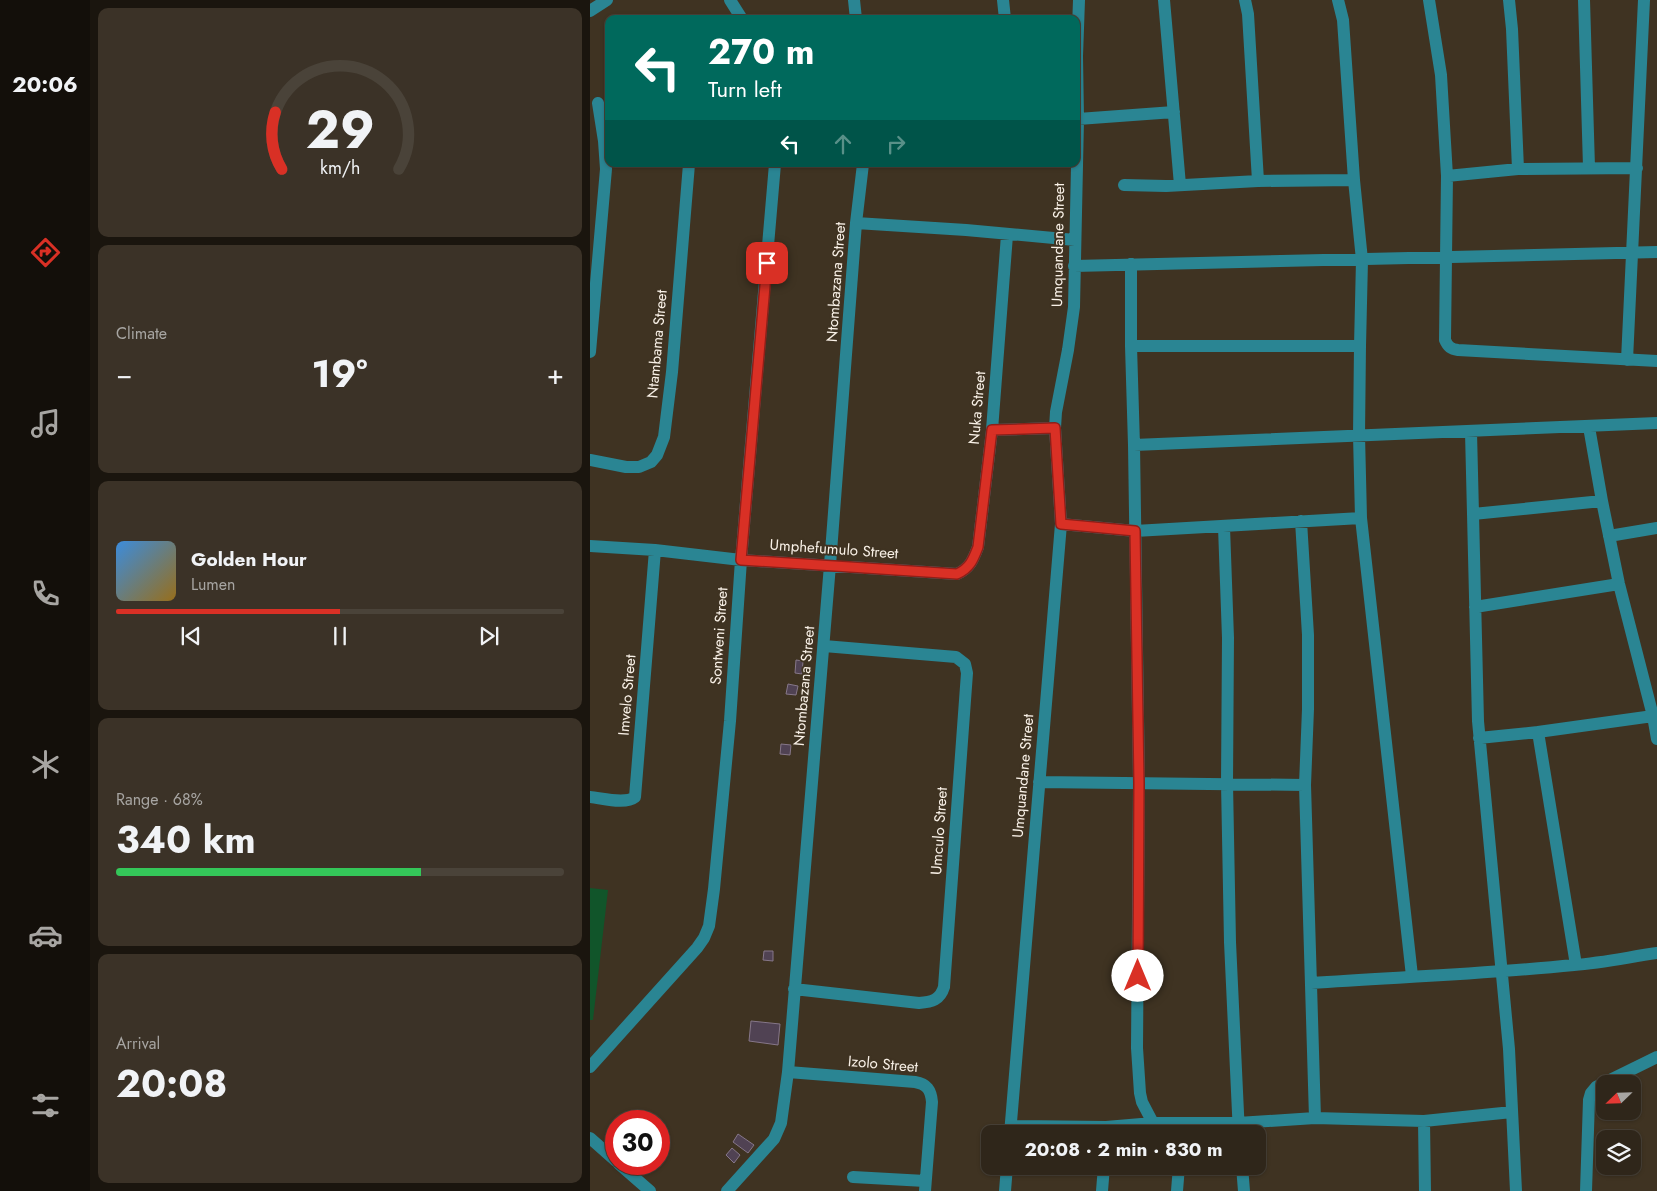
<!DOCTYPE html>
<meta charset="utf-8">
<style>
:root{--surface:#2f261a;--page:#3b3227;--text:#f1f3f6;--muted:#a7a5a2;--line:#4a4339;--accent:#d93025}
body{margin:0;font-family:Jost,sans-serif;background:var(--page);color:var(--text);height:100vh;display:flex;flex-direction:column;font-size:19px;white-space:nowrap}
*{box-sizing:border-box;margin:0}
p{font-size:16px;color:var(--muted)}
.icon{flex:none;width:28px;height:28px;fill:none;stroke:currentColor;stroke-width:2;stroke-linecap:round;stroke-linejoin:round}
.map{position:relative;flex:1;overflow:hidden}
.sheet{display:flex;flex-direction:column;gap:8px;padding:8px;background:#1a150e;width:500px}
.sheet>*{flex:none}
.hud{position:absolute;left:15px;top:15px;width:475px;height:152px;border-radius:10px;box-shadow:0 1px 4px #0004,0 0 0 1px var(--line);background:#00695c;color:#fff;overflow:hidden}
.needle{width:32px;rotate:247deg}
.tools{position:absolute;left:1006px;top:1075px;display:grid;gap:10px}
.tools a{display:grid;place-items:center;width:45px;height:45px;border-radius:10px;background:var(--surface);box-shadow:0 1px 4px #0004,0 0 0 1px var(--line);font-size:25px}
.speed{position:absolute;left:15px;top:1110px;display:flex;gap:10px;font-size:25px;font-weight:700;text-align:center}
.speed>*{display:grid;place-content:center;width:65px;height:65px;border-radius:50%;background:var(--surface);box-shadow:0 1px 4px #0004,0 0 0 1px var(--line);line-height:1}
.speed .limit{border:8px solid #d22;background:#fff;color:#111}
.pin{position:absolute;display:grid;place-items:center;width:42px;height:42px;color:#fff;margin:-21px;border-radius:10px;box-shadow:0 2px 8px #0006}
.me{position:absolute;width:55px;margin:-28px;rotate:0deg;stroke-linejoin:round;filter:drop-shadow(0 0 4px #0008)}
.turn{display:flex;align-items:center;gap:18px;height:105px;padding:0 20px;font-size:22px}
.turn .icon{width:65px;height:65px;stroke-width:2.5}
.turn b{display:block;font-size:35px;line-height:42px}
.lanes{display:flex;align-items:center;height:48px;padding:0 20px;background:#0003;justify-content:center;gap:25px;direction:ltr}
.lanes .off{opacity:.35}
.big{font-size:38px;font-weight:700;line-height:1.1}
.sheet .widget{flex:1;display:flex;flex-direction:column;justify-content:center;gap:8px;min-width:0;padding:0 18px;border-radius:10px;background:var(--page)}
.sheet .dial{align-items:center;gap:0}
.dial svg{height:130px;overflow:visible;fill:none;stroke:var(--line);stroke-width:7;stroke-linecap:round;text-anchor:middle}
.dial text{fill:var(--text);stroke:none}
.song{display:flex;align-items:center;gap:15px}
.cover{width:60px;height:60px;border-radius:8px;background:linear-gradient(135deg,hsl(210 70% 55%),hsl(40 70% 35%))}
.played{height:5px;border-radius:2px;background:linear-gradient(90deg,var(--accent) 50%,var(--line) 50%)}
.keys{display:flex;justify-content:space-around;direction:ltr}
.heat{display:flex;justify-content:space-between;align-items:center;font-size:28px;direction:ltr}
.charge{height:8px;border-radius:4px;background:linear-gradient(90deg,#34c759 68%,var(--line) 0)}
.trip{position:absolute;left:391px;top:1125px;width:285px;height:50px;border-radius:10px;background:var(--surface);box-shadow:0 1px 4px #0004,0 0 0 1px var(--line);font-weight:700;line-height:50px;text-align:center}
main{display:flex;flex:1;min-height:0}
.menu{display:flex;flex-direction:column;width:90px;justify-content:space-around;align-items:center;background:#130f0a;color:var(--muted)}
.menu .icon{width:35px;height:35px}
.menu .active{color:var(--accent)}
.menu b{font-size:22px;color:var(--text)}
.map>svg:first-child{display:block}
.green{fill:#11552a}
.building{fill:#504253;stroke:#867789}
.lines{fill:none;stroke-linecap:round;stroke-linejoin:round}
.minor{stroke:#2a8593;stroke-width:12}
.route-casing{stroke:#8d1f18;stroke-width:12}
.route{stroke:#d93025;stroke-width:9}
.labels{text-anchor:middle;stroke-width:4;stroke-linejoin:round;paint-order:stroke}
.street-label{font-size:15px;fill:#f9f1e7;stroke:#3f3322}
</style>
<main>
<nav class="menu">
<b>20:06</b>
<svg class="icon active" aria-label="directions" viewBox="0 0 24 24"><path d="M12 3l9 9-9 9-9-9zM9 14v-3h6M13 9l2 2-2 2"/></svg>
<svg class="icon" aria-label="music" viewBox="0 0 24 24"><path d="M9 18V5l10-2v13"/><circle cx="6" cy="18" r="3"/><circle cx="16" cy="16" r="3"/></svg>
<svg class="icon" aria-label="phone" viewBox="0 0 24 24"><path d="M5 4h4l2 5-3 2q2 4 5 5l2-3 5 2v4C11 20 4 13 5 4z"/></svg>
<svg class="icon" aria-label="climate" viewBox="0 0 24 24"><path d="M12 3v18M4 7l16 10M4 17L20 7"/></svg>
<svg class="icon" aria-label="car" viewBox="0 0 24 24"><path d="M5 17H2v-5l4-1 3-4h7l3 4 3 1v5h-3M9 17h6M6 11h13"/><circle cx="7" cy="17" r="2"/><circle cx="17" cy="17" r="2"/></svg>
<svg class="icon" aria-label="filters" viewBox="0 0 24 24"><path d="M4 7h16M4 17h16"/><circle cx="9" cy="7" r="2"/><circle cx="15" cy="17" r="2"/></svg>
</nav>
<section class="sheet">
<div class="widget dial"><svg viewBox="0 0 100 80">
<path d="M14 69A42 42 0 1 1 86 69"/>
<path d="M14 69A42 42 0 0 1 10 34" stroke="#d93025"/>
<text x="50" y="56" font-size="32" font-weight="700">29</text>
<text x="50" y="72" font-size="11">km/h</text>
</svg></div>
<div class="widget"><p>Climate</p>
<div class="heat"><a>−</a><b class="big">19°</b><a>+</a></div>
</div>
<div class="widget">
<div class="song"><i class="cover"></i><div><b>Golden Hour</b><p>Lumen</p></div></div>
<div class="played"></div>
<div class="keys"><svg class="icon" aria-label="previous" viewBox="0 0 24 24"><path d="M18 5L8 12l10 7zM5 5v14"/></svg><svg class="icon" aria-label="pause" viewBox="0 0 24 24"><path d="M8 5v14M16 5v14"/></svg><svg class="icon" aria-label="next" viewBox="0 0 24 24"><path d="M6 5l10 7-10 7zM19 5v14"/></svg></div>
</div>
<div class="widget"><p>Range · 68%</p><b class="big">340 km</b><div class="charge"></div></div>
<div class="widget"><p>Arrival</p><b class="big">20:08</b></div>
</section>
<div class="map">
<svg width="1067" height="1191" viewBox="0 0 1067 1191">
<rect width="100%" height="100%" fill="#3f3322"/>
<!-- green -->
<path class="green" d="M 0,888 L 18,890 L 3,1020 L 0,1020 Z"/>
<!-- building -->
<path class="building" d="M 206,660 L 213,661 L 212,674 L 205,673 Z
M 198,684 L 208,686 L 206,695 L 196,694 Z
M 191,744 L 201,745 L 200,755 L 190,754 Z
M 174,951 L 183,951 L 183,961 L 173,960 Z
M 161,1021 L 190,1024 L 188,1045 L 159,1041 Z
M 148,1134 L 164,1145 L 158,1153 L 143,1142 Z
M 142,1148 L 150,1155 L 144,1163 L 136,1155 Z"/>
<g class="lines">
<!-- minor -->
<path class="minor" d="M 140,0 L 152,19
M 264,0 L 266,19
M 413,0 L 415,19
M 574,0 L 590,185
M 655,0 L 658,14 L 668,181
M 748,0 L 753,20 L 764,180
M 839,0 L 851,75 L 857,176 L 855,340 C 858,347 861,349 868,350 L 1067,361
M 919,0 L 922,29 L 928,169
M 994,0 L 999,167
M 0,11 L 17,0
M 488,119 L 584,112
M 857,176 L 928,169 L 1047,168
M 534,185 L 576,186 L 668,181 L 764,180 L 772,260 L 770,346 L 541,346 L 541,264
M 266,223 L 376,230 L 485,240
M 484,266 L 1067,252
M 541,346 L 544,445
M 770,346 L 769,435 L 771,518 L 822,976
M 0,352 L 16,169 L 14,141 L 8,103
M 1037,360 L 1054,0
M 465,428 L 466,412 L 478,350 L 484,307 L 488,119 L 487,56 L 489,0
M 402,430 L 465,428 L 471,524 L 420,1134
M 881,432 L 883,514 L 1012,501 L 999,427
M 0,460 L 36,467 L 49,467 L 61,462 L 67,455 L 74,437 L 82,372 L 99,164
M 883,514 L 888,721 L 919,1049 L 926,1191
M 711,521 L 718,635 L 718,709 L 715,785
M 471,524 L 545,531 L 771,518
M 634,527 L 638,638 L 637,783 L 640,942 L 649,1134
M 1019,536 L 1067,528
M 0,546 L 65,550 L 151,560 L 367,574 C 380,568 383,560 388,547 L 402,430 L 417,235
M 885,607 L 1029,584
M 1063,716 L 1067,739
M 889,738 L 948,732
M 449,782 L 715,785 L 725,1118
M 0,797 C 12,798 35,805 45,797 L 65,550
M 986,965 L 948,732 L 1063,716 L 1029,584 L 1012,501
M 721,983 C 809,977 896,974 984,965 C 1012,963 1039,957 1067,953
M 204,989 L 329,1003 C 342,1002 350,1000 354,987 L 377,673 L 375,664 L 366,657 L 234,646
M 0,1067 L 107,948 L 114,938 L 119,926 L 124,889 L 140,721 L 151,560 L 185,164
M 198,1072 L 325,1082 C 337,1084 341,1090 342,1102 L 335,1191
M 834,1121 L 835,1191
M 563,1123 L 552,1102 L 550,1093 L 547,1048 L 549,783 L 544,445 L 1067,423
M 421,1126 L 516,1127 L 563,1123 L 648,1123 L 725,1118 L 834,1121 L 922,1112
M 0,1138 L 26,1161
M 29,1164 L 60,1191
M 652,1166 L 654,1191
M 263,1177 L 335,1181
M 137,1191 L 184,1139 L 191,1123 L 198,1072 L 240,565 L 266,223 L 273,164
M 415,1191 L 417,1166
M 512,1191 L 514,1166
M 587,1191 L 589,1166
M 996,1191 L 999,1100 L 1001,1093 L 1006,1087 L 1067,1057"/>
</g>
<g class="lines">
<defs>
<path id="route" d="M 177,263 L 151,560 L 367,574 C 380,568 383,560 388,547 L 402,430 L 465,428 L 471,524 L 545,531 L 549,783 L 548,976"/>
</defs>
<!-- route casing -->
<use href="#route" class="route-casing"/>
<!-- route -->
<use href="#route" class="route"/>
</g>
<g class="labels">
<!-- street labels -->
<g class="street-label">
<text transform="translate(468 245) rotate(-89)" y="5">Umquandane Street</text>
<text transform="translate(246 282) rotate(-86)" y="5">Ntombazana Street</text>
<text transform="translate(67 344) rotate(-85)" y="5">Ntambama Street</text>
<text transform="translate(387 408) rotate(-85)" y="5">Nuka Street</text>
<text transform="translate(244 549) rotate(4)" y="5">Umphefumulo Street</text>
<text transform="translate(129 636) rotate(-86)" y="5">Sontweni Street</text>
<text transform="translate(214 686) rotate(-85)" y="5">Ntombazana Street</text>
<text transform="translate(37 695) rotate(-85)" y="5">Imvelo Street</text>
<text transform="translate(433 776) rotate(-85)" y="5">Umquandane Street</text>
<text transform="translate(349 831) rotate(-86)" y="5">Umculo Street</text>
<text transform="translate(293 1064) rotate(5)" y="5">Izolo Street</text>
</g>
</g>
</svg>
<div class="tools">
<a><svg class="needle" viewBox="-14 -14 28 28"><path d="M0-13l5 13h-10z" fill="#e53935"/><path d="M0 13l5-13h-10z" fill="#a7a5a2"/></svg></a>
<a><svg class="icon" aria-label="layers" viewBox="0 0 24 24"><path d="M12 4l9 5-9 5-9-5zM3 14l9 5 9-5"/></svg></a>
</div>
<div class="speed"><div class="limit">30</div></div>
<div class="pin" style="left:177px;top:263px;background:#d93025"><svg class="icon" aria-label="arrive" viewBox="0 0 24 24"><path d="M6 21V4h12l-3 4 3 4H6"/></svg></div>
<svg class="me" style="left:548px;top:976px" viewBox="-20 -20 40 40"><circle r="19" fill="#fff"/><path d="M0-13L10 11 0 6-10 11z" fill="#d93025"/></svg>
<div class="trip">20:08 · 2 min · 830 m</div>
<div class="hud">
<div class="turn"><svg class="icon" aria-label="left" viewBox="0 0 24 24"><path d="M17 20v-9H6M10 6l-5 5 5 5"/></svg><div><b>270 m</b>Turn left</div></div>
<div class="lanes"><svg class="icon" aria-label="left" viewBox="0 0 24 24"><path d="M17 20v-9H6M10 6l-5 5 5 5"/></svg><svg class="icon off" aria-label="ahead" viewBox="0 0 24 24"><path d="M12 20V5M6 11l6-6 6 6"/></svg><svg class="icon off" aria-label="right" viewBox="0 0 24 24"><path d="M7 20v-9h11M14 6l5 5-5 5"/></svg></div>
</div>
</div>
</main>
